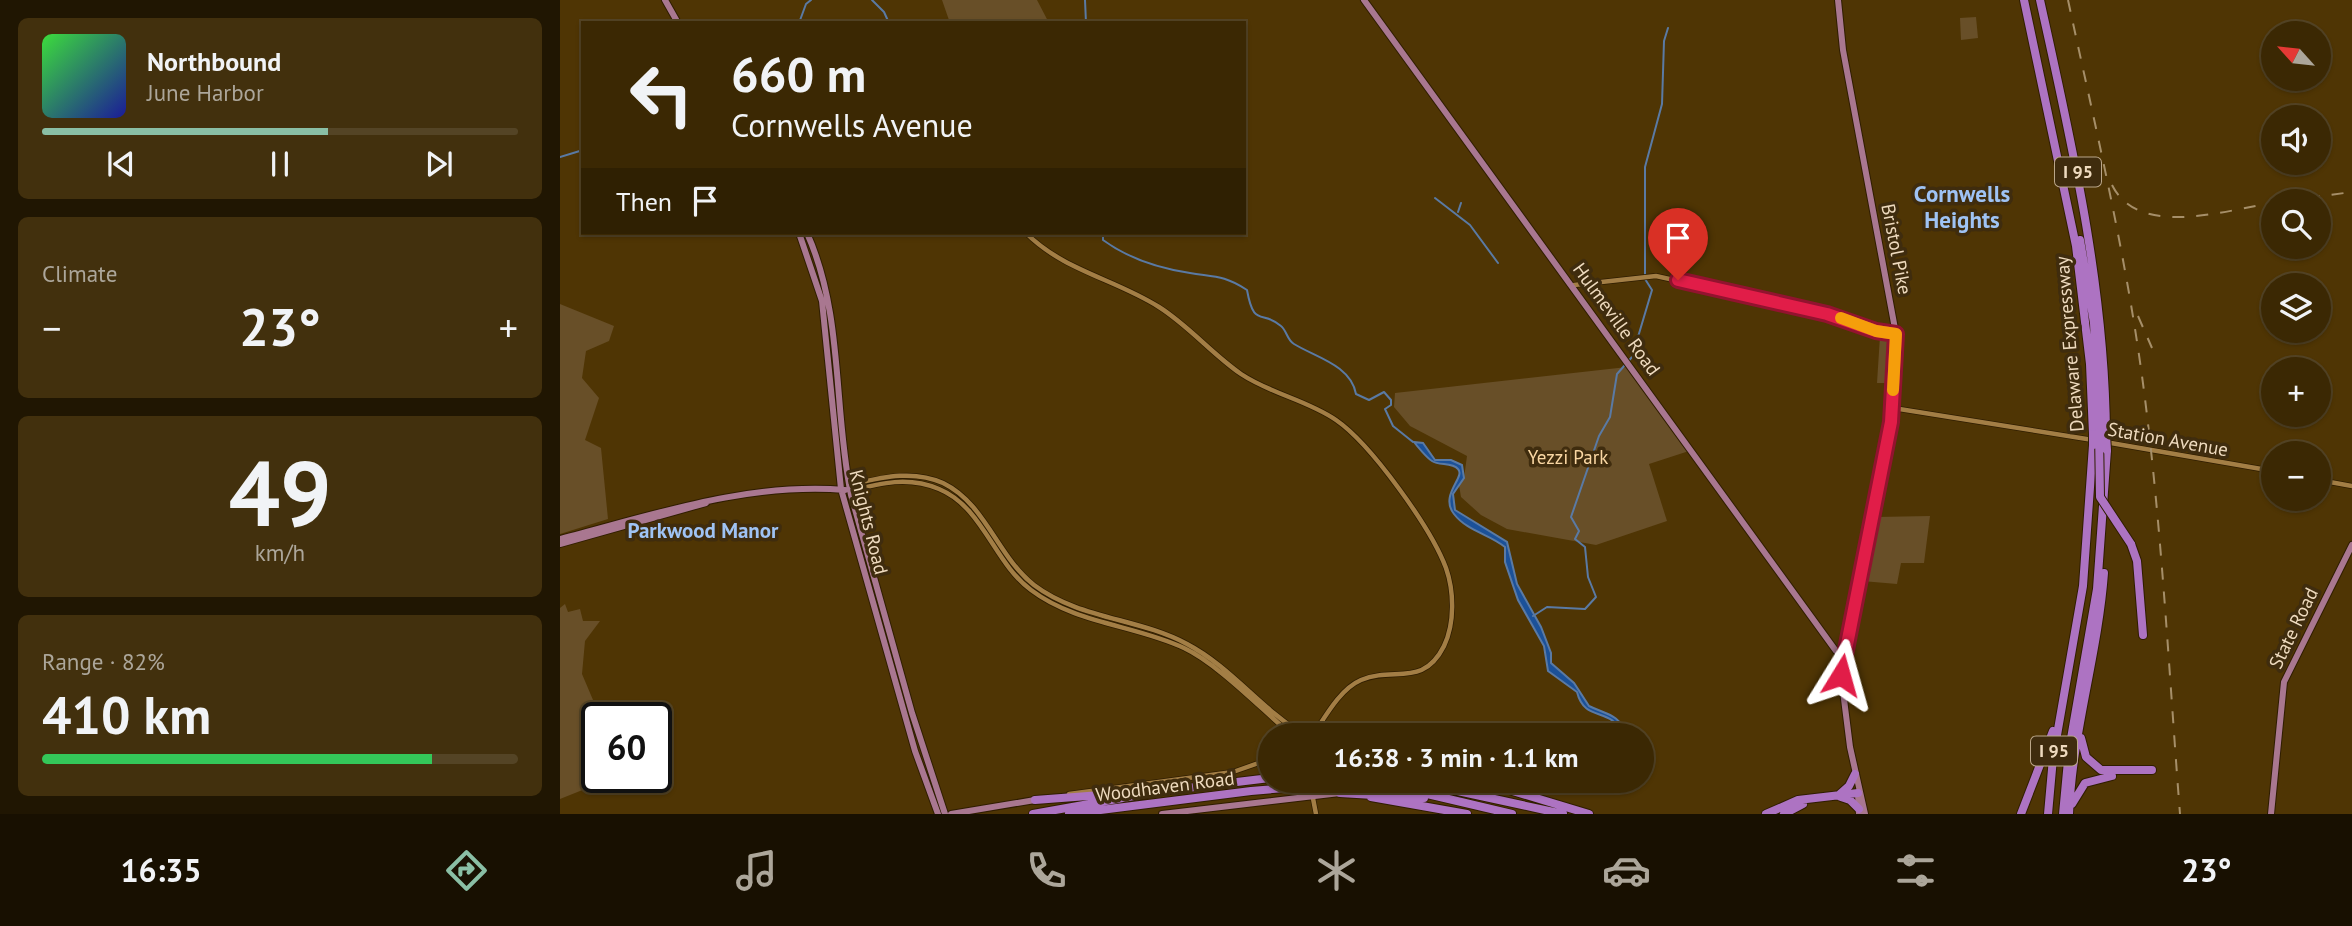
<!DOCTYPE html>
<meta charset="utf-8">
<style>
:root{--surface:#3b2803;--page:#42300d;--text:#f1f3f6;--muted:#aca69a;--line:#544425;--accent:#8abfa5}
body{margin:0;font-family:"PT Sans",sans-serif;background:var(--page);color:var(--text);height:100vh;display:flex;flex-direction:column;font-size:26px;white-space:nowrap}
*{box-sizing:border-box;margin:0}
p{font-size:23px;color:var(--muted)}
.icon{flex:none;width:38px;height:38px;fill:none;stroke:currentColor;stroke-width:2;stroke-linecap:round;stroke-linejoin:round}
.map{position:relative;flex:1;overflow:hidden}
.details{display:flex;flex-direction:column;gap:18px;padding:18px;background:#201602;width:560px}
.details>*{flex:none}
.banner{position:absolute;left:21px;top:21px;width:665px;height:214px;border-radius:0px;box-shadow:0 2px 5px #0004,0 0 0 2px var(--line);background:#3b2803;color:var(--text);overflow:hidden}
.needle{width:46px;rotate:297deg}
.controls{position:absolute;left:1701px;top:21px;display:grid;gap:14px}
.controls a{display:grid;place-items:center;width:70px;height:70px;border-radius:50%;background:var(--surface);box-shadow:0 2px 5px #0004,0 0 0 2px var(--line);font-size:35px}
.speed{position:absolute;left:21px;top:702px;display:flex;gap:14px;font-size:35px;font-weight:700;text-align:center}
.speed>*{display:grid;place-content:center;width:91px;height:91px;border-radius:50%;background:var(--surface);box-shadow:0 2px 5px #0004,0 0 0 2px var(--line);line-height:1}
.speed .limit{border:4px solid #111;border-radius:10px;background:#fff;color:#111}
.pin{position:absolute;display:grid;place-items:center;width:60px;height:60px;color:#fff;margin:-72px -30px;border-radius:50% 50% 50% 0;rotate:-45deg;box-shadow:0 0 7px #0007}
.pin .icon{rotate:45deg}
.me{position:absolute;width:77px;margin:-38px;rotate:8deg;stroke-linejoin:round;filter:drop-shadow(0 0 5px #0008)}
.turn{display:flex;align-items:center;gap:24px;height:147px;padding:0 35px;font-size:32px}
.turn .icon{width:91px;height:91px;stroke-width:2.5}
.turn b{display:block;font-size:49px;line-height:60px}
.then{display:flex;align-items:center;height:66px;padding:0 35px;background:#0003;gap:14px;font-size:26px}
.big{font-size:52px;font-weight:600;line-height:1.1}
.details .card{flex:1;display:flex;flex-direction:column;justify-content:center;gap:10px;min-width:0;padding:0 24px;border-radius:10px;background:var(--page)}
.details .dial{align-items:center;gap:0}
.dial b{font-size:91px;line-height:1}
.song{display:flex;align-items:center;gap:21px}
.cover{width:84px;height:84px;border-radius:10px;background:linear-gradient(135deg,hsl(120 70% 55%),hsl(240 70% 35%))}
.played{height:7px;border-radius:4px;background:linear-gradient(90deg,var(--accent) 60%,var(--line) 60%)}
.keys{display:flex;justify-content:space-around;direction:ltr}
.heat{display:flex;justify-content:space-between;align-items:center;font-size:38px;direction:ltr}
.charge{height:10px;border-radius:5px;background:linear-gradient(90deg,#34c759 82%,var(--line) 0)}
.trip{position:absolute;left:698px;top:723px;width:396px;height:70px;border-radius:35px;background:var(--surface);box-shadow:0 2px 5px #0004,0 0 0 2px var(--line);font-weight:600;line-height:70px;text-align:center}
.dock{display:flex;height:112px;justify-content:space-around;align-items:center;background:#181001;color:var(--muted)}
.dock .icon{width:49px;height:49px}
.dock .current{color:var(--accent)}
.dock b{font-size:32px;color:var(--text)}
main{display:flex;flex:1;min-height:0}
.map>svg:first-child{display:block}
.green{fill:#684f28}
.water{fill:#1b5199;stroke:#5a7aa4;stroke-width:2}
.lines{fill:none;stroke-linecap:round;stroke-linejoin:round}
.stream{stroke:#5a7aa4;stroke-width:2}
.minor-casing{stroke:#2f1d00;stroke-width:6}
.major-casing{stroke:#2f1d00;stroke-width:8}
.highway-casing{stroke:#2f1d00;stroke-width:10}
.minor{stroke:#a37e45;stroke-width:4.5}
.major{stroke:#a97790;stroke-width:6}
.highway{stroke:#ad73c2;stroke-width:8}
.rail{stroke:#a68f69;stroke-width:2;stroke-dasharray:12 12;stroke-linecap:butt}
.minor-bridge-casing{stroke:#2f1d00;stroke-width:6;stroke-linecap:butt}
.highway-bridge-casing{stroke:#2f1d00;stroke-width:10;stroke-linecap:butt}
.minor-bridge{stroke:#a37e45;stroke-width:4.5}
.highway-bridge{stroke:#ad73c2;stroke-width:8}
.route-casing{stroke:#92132f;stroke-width:18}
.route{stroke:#e11d48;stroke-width:12}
.slow{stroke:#f59e0b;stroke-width:12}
.labels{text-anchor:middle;stroke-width:7;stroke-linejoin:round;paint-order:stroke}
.shield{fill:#3f2c0e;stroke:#baa689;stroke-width:2}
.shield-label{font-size:18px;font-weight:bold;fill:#eedabe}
.street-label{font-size:19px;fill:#eedabe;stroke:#3f2c0e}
.park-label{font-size:19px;fill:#fad7a3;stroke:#3f2c0e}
.neighbourhood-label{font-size:21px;font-weight:bold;fill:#9fc3f4;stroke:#3f2c0e}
.quarter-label{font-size:23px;font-weight:bold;fill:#9fc3f4;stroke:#3f2c0e}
</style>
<main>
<section class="details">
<div class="card">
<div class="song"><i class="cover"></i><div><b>Northbound</b><p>June Harbor</p></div></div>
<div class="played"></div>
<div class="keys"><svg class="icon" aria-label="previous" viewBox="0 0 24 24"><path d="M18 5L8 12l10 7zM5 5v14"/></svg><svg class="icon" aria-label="pause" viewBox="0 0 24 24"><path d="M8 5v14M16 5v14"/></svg><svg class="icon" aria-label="next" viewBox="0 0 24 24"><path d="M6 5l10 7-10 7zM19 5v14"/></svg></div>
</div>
<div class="card"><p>Climate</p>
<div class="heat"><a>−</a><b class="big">23°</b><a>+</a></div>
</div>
<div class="card dial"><b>49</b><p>km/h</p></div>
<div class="card"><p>Range · 82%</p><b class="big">410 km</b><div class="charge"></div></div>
</section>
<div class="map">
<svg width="1792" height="814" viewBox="0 0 1792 814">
<rect width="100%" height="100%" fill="#4f3504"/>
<!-- green -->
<path class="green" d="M 382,0 L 477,0 L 489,23 L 390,23 Z
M 1416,17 L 1418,38 L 1401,40 L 1400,18 Z
M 0,304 L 54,326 L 49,341 L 26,351 L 22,378 L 39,398 L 25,440 L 41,448 L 48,519 L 0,534 Z
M 1320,336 L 1332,337 L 1329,383 L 1317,383 Z
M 1067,367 L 1129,451 L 1089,464 L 1107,521 L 1036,545 L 947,529 L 921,515 L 901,497 L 899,485 L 904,478 L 907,456 L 850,426 L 834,407 L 835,393 Z
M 1370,516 L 1364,563 L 1341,563 L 1337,584 L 1302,581 L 1316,517 Z
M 5,604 L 8,612 L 20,609 L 23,621 L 40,621 L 25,641 L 22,674 L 36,707 L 37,777 L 40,777 L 40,783 L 0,799 L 0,608 Z"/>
<!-- water -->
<path class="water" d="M 854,442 L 863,443 L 875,460 L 891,460 L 902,465 L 904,478 L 893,494 L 895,510 L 947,542 L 957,584 L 981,627 L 991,653 L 991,663 L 1014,683 L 1029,706 C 1047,715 1058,713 1067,735 L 1062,735 C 1052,705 1025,724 1017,692 L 988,671 L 984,646 L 958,600 L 945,562 L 945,547 C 929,534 907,531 894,514 C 879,495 906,477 898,469 C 892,462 879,466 872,461 C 867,458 857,446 854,442 Z"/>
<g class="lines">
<!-- stream -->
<path class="stream" d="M 312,0 L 324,12 L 329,23
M 525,0 L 526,23
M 239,23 L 246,4 L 251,0
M 0,157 L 23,150
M 875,198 L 910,225 L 938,263
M 898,212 L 901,203
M 543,233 L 543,240 C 569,259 597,268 630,273 C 654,277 664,275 687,290 C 694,329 702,309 721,326 C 727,331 727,340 734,344 C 755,357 791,365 796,394 L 809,400 L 824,392 L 831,400 L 831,405 L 825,409 L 833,426 L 853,442
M 1085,274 L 1085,167 L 1102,104 L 1104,41 L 1108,28
M 973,616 L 987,607 L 1025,609 L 1036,597 L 1028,577 L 1025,547 L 1015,539 L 1019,531 L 1011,517 L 1039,436 L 1050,417 L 1057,374 L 1072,357 L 1092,290 L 1085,279"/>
<defs>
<path id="minor" d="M 466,233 C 504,271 555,279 599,307 C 629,326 652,354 681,374 C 711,394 747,400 776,420 C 811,444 871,528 886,568 C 894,591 895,623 884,646 C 863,688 834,666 801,680 C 780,689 765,717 753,735
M 1014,285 L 1096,276 L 1267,314 L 1316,331 L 1336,334
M 1333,408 L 1533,440
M 1545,442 L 1713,471
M 1759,480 L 1792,486
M 289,485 C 320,478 352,469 383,483 C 426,504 437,556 474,585 C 519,619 579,618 627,644 C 671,667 701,709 744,735
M 290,491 C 321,483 348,476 379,489 C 423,507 434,563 471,590 C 516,624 575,625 624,648 C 658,664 702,710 732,735
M 762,735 L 763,722
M 751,788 L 756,814
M 509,794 L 673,772 L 710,759"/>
<path id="major" d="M 105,0 L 118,23
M 804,0 L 1276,651 L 1284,655
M 1278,0 L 1283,50 L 1336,334 L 1332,417 L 1281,675 L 1290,747 L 1305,814
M 239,233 L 262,301 L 281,489 L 355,751 L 378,814
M 247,233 C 284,316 273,407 291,495 L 352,713 L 385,814
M 0,539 C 93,515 187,482 285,490
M 0,544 L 146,503
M 1298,793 L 1299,814
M 391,814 L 475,800
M 602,814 L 780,793
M 1711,814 L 1724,682 L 1792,545"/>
<path id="highway" d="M 1464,0 L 1516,246 L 1530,364 L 1533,434
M 1480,0 C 1512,145 1545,286 1546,435
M 1520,240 L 1534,323 L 1539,432
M 1571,544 L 1577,561 L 1583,635
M 1521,738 L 1526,757 L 1541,770 L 1592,770
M 847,780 L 1003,814
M 889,780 L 925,792
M 916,780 L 1029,814
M 780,793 L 864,798
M 1280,794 L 1289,786 L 1295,774
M 811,797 L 907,814
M 1281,797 L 1290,800 L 1299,809
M 475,800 L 554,794
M 1512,804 L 1525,783 L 1552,776
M 473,814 L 602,791 L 710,778
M 509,814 L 691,791 L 783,783 L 846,789 L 952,814
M 1206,814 L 1238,800 L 1298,793
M 1224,814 L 1243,804
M 1461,814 L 1493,731
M 1488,814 L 1493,758 L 1523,586 L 1533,445
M 1503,814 L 1509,750 L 1537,589 L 1547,450
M 1509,814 C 1512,733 1538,654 1544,573"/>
</defs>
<!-- minor casing -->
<use href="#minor" class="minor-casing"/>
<!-- major casing -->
<use href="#major" class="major-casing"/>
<!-- highway casing -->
<use href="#highway" class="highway-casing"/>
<!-- minor -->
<use href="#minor" class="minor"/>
<!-- major -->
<use href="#major" class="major"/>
<!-- highway -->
<use href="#highway" class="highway"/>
<!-- rail -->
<path class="rail" d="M 1508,0 C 1536,130 1567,259 1584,391 C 1602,531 1609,673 1620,814
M 1552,185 C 1579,239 1665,210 1713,203
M 1724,201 L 1792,192
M 1578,316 L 1592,348"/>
<defs>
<path id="minor-bridge" d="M 750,780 L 751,788"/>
<path id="highway-bridge" d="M 1539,432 L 1540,497 L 1571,544
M 1546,435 L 1547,450
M 1533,445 L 1533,434"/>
</defs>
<!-- minor-bridge casing -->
<use href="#minor-bridge" class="minor-bridge-casing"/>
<!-- highway-bridge casing -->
<use href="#highway-bridge" class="highway-bridge-casing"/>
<!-- minor-bridge -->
<use href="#minor-bridge" class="minor-bridge"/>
<!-- highway-bridge -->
<use href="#highway-bridge" class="highway-bridge"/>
</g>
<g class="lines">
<defs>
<path id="route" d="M 1118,280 L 1267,314 L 1316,331 L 1336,334 L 1331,422 L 1281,675"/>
</defs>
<!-- route casing -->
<use href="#route" class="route-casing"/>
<!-- route -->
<use href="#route" class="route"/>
<!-- slow -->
<path class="slow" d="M 1281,318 L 1316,331 L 1336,334 L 1333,390"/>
</g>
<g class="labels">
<!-- shield labels -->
<g class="shield">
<rect x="1495" y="157.5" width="46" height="29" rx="5"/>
<rect x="1471" y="736.5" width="46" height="29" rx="5"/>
</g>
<g class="shield-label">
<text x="1518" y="178">I 95</text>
<text x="1494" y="757">I 95</text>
</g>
<!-- street labels -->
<g class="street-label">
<text transform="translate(1337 249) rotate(79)" y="7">Bristol Pike</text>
<text transform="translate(1057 319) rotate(54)" y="7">Hulmeville Road</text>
<text transform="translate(1509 344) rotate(-95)" y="7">Delaware Expressway</text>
<text transform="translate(1608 439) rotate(10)" y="7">Station Avenue</text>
<text transform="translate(309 522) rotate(76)" y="7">Knights Road</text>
<text transform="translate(1733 628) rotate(-64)" y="7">State Road</text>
<text transform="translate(605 786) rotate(-7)" y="7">Woodhaven Road</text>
</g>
<!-- park labels -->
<g class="park-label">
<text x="1008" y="464">Yezzi Park</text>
</g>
<!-- neighbourhood labels -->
<g class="neighbourhood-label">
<text x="143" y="538">Parkwood Manor</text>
</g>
<!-- quarter labels -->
<g class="quarter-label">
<text x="1402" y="202">Cornwells<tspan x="1402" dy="26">Heights</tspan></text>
</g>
</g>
</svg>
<div class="controls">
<a><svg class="needle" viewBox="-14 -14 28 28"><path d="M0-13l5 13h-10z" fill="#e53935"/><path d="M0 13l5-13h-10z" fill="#aca69a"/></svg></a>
<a><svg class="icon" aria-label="sound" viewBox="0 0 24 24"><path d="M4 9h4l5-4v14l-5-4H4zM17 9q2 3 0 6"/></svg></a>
<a><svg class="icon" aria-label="search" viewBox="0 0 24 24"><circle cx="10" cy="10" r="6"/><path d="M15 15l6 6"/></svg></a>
<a><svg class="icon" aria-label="layers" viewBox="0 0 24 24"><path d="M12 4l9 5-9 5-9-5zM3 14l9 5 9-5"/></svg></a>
<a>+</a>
<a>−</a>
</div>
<div class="speed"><div class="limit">60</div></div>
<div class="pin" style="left:1118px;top:280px;background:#d93025"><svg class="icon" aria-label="arrive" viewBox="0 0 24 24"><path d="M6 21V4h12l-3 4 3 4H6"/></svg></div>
<svg class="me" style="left:1281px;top:675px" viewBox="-20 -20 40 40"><path d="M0-17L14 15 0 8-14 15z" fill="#e11d48" stroke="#fff" stroke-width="4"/></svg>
<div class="trip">16:38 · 3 min · 1.1 km</div>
<div class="banner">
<div class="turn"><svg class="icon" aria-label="left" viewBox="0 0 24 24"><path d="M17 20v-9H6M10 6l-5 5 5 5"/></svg><div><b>660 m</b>Cornwells Avenue</div></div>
<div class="then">Then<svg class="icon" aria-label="arrive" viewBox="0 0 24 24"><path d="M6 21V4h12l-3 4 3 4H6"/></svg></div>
</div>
</div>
</main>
<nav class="dock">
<b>16:35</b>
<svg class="icon current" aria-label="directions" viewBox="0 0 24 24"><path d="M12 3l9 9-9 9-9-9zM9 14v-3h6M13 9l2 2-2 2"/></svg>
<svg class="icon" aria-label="music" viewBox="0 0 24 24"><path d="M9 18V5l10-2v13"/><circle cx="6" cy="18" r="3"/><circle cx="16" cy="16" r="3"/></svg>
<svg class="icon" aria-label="phone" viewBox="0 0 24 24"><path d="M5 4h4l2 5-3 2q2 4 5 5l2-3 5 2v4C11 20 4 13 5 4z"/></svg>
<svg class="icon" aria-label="climate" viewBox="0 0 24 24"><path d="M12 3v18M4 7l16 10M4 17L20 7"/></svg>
<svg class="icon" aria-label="car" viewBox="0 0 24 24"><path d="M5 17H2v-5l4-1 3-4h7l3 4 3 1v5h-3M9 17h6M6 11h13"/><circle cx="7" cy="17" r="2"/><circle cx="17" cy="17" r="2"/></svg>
<svg class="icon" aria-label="filters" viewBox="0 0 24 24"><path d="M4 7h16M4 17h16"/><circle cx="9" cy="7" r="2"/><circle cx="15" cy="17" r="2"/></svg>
<b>23°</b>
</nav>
